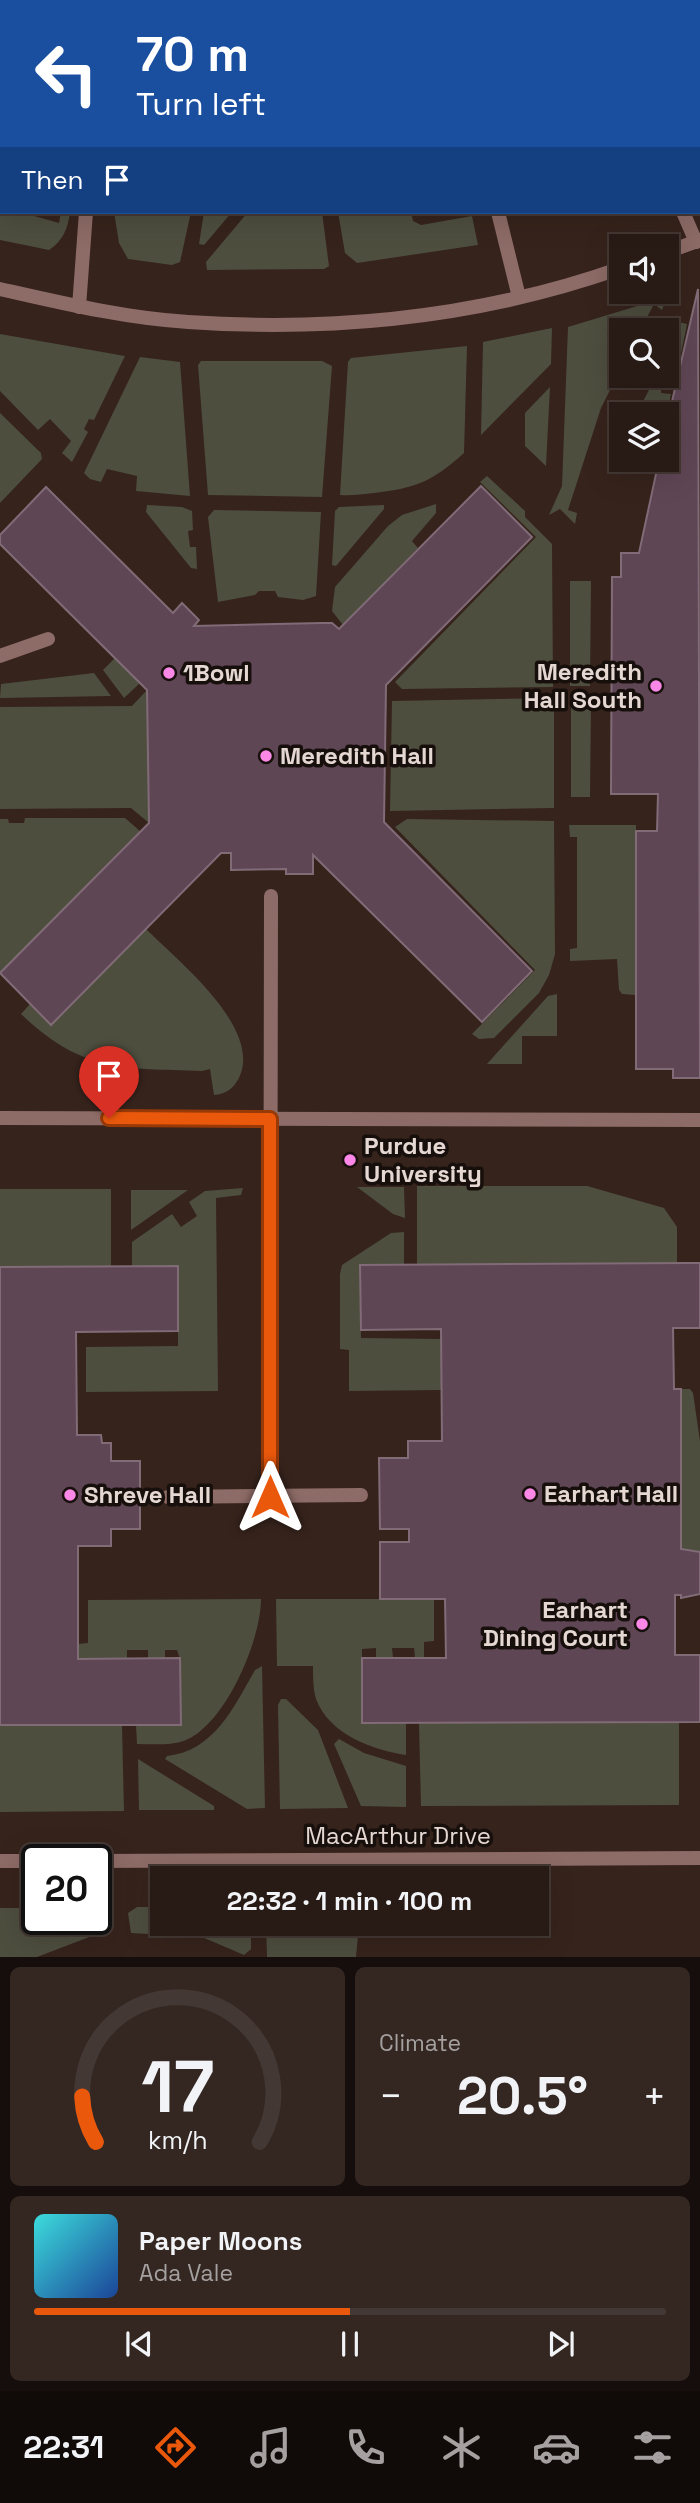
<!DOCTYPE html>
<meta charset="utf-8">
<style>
:root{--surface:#281a15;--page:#342722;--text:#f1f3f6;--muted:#a5a1a0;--line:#443834;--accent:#ea580c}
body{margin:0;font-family:"Space Grotesk",sans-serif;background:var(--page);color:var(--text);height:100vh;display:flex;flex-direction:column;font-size:26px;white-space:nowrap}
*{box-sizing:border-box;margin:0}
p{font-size:23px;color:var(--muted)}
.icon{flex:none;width:38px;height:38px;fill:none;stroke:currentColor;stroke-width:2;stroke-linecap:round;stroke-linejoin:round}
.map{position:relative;height:1957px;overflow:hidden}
.drawer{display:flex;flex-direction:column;gap:10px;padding:10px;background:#160e0c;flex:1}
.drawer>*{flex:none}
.guide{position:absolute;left:0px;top:0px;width:700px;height:214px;box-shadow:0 7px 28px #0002,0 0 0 2px var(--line);background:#1a4fa0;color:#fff;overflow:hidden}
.controls{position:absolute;left:609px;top:234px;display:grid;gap:14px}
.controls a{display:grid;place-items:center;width:70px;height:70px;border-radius:0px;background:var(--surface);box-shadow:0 7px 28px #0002,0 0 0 2px var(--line);font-size:35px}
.speed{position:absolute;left:21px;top:1844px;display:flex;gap:14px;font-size:35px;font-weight:700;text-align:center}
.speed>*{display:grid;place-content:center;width:91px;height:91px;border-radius:50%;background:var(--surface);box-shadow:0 7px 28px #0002,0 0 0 2px var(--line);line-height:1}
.speed .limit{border:4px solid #111;border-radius:10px;background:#fff;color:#111}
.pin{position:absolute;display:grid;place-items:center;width:60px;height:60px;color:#fff;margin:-72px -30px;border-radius:50% 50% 50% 0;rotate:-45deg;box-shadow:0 0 7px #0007}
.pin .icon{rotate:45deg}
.me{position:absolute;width:77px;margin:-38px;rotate:0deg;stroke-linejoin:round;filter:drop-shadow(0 0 5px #0008)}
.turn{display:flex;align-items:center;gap:24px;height:147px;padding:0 21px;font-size:32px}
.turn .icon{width:91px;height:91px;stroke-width:2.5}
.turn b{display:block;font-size:49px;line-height:60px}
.then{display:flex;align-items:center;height:66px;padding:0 21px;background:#0003;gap:14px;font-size:26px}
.big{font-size:52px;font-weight:800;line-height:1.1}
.drawer .widget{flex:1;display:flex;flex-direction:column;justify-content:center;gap:10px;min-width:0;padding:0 24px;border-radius:10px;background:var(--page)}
.drawer .dial{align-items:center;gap:0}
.dial svg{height:182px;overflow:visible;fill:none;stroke:var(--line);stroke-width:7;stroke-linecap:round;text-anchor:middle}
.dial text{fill:var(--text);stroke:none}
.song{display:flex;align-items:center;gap:21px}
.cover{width:84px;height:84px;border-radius:10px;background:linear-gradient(135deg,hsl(180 70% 55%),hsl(220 70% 35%))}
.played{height:7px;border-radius:4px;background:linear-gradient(90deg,var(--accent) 50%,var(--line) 50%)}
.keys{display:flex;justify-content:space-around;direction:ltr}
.heat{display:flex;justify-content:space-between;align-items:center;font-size:38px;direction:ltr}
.drawer .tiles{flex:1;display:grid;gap:10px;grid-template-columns:1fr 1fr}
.widget:last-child{grid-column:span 2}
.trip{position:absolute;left:150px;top:1866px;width:399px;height:70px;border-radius:0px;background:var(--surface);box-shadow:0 7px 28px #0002,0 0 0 2px var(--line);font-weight:800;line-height:70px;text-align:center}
.tabs{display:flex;height:112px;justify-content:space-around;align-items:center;background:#100a08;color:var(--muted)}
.tabs .icon{width:49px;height:49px}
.tabs .selected{color:var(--accent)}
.tabs b{font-size:32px;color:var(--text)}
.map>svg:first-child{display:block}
.green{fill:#4d4e3e}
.building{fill:#5f4655;stroke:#806b77;stroke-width:2}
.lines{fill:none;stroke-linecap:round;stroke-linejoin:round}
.service{stroke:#8d6b66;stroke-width:14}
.minor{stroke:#8d6b66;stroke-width:14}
.route-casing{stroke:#983908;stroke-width:18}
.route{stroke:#ea580c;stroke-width:12}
.poi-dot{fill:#fb87e6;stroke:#170f0b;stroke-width:2.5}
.labels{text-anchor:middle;stroke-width:7;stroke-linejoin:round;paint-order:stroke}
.poi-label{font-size:24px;font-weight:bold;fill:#e5d8d3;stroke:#170f0b;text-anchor:start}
.street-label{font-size:24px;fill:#e5d8d3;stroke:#170f0b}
</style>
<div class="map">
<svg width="700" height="1957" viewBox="0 0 700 1957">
<rect width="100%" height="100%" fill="#36231c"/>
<!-- green -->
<path class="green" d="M 0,206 L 2,212 L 20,212 L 59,223 L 61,212 L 70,212 C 68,228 63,241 49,250 L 0,240 Z
M 114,212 L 191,212 L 180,262 L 172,265 L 128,259 L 119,243 Z
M 204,212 L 232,212 L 204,245 L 199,244 Z
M 248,212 L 322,212 L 329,266 L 324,269 L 207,270 L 206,262 Z
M 338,212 L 411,212 L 413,221 L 421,225 L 472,216 L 478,245 L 357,263 L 345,253 Z
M 667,297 L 662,310 L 654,304 L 640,331 L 621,331 L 621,368 L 601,408 L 568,510 L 577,513 L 575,524 L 560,509 L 549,515 L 562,486 L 568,327 Z
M 673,321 L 687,324 L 677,373 L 667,371 L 667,333 Z
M 552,328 L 551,364 L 481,435 L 483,342 Z
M 0,334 L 125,356 L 94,420 L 89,419 L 84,429 L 88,432 L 72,462 L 62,453 L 71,441 L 50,419 L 38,430 L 0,391 Z
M 467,346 L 464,453 C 432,482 416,488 374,493 C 363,494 351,496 340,495 L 348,362 L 351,358 Z
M 140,357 L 180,362 L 190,496 L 136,491 L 137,476 L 107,469 L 101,482 L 90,479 L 84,473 Z
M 201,361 L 322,361 L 332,366 L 322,497 L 208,495 L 198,365 Z
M 651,386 L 661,388 L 661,393 L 671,394 L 667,415 L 636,415 Z
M 550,387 L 546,466 L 525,446 L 525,413 Z
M 0,413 L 41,453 L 42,459 L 0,503 Z
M 487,476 L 525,511 L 525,517 L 552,544 L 553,687 L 402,689 L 395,682 L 536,537 L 480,482 Z
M 436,504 L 436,513 L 412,541 L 418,548 L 343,625 L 332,611 L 335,587 L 388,526 L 402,515 Z
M 147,505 L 182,507 L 192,511 L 193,530 L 188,531 L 190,547 L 196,547 L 197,569 L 191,568 L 146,512 Z
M 384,505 L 384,509 L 336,566 L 332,565 L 335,511 L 339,507 Z
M 214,510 L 321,512 L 316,596 L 303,600 L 278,597 L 275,591 L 259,591 L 255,595 L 218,602 L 208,517 Z
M 570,581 L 591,581 L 590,686 L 570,686 Z
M 115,658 L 140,683 L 124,698 L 103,670 Z
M 94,673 L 111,696 L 0,698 L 1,684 Z
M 147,690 L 149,823 L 131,808 L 0,809 L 0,707 L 132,706 Z
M 554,698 L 554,808 L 390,811 L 392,701 Z
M 571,703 L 591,703 L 590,797 L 571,797 Z
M 25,818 L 125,818 L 140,831 L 0,973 L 0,819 L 8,819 L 9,823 L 24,823 Z
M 407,819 L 554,821 L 555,954 L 549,975 L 539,993 L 494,1038 L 479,1039 L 472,1034 L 535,970 L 395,827 Z
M 569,825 L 636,825 L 636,995 L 622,994 L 619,990 L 617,959 L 570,961 L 570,949 L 577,948 L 577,837 L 570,837 Z
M 146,929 C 177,960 263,1028 239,1078 C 233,1089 226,1094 214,1095 L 210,1069 L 202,1071 C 122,1068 83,1073 21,1014 L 30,1004 L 51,1025 Z
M 557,994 L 557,1036 L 522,1036 L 522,1064 L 487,1064 L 548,996 Z
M 417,1186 L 587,1186 L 664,1208 L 677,1227 L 677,1263 L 417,1265 Z
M 357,1187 L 404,1187 L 405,1218 L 393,1214 Z
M 243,1188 L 241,1195 L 216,1198 L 218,1391 L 86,1392 L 86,1347 L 178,1346 L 178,1266 L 132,1266 L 132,1242 L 172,1214 L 181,1227 L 197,1216 L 189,1202 L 205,1191 Z
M 0,1189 L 111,1189 L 111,1266 L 0,1267 Z
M 131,1190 L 188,1190 L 131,1230 Z
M 404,1232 L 404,1265 L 360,1265 L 361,1338 L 441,1339 L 441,1390 L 349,1391 L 349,1350 L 340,1349 L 340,1274 L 342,1265 L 391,1233 Z
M 681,1389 L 690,1389 L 693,1393 L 700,1441 L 700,1552 L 681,1549 Z
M 261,1599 C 261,1640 226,1723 186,1740 C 171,1746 153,1744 137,1744 L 136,1725 L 181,1725 L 180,1659 L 177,1650 L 165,1650 L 165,1658 L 148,1659 L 148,1650 L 127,1650 L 127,1659 L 78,1659 L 78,1644 L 88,1643 L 88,1600 Z
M 276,1599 L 434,1599 L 434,1641 L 424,1642 L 424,1658 L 415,1658 L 414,1648 L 392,1648 L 393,1658 L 376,1658 L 376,1648 L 362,1649 L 362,1723 L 406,1723 L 406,1755 C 372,1750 329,1734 316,1699 C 313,1689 313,1676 313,1666 L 277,1666 Z
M 262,1666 L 265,1808 L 247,1809 L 165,1759 L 167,1756 C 214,1751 234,1707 255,1670 Z
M 281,1699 L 286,1699 L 318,1730 L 348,1808 L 280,1809 L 278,1705 Z
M 679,1722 L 679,1805 L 421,1806 L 419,1723 Z
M 0,1725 L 122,1725 L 124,1811 L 0,1812 Z
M 339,1739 L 364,1753 L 406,1766 L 406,1807 L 361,1806 L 334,1744 Z
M 138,1759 L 214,1806 L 214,1810 L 139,1810 Z
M 137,1907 L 163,1907 L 163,1923 L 251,1923 L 251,1949 L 244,1955 L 202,1937 L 131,1933 L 128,1913 Z
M 0,1908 L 37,1908 L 37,1920 L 96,1920 L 96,1908 L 99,1908 L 106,1914 L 105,1931 L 37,1957 L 0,1957 Z
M 266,1923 L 355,1923 L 358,1935 L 356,1957 L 267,1957 Z"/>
<!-- building -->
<path class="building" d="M 698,289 L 700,1078 L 673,1078 L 673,1069 L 636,1069 L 636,831 L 657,831 L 658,794 L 611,794 L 612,577 L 621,577 L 621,553 L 639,553 L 659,460 L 667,460 L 667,423 Z
M 481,486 L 532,537 L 386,685 L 384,822 L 532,971 L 482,1022 L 313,855 L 313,874 L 286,874 L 286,869 L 231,870 L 231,853 L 221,853 L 51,1025 L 0,973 L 149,823 L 147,690 L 0,544 L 0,535 L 46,487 L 173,613 L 182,603 L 199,620 L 194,626 L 321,623 L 332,623 L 339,629 Z
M 688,1263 L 700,1263 L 700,1328 L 673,1328 L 674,1389 L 681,1389 L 681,1549 L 700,1552 L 700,1594 L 681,1598 L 681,1595 L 675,1595 L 675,1655 L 700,1655 L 700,1722 L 362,1723 L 362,1658 L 446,1658 L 445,1599 L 380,1599 L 380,1542 L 409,1542 L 409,1529 L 380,1529 L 379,1458 L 408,1458 L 408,1441 L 442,1441 L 441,1329 L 361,1330 L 360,1265 Z
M 178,1266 L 178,1331 L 76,1332 L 77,1435 L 101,1435 L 102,1443 L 111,1443 L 111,1461 L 140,1461 L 140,1529 L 111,1529 L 111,1546 L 78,1546 L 78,1659 L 180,1658 L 181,1725 L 0,1725 L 0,1267 Z"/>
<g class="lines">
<!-- service -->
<path class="service" d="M 630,0 L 633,2
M 698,11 L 700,11
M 0,12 L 2,12
M 698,80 L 700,79
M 0,152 L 2,152
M 498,212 L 519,297
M 683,212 L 696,242
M 79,307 L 86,212
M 0,656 L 48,639
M 0,1118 L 700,1120
M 168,1497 L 361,1495
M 270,1497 L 271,896"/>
<!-- minor -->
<path class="minor" d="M 667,252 L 700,240
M 0,289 C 62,303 124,318 188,322 C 335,332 482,317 621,268
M 0,1861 L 37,1861
M 96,1861 L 700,1858"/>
</g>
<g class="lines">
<defs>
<path id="route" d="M 109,1118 L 270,1119 L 270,1497"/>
</defs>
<!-- route casing -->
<use href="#route" class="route-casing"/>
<!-- route -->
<use href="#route" class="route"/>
</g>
<!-- markers -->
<g class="poi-dot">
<circle cx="169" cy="673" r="7"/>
<circle cx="656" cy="686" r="7"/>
<circle cx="266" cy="756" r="7"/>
<circle cx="350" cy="1160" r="7"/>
<circle cx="530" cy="1494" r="7"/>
<circle cx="70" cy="1495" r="7"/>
<circle cx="642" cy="1624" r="7"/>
</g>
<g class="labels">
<!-- poi labels -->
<g class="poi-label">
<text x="642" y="680" text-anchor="end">Meredith<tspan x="642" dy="28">Hall South</tspan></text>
<text x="183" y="681">1Bowl</text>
<text x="280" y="764">Meredith Hall</text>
<text x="364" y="1154">Purdue<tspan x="364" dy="28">University</tspan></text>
<text x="544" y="1502">Earhart Hall</text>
<text x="84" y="1503">Shreve Hall</text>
<text x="628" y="1618" text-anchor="end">Earhart<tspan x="628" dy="28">Dining Court</tspan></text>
</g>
<!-- street labels -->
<g class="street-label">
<text x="398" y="1844">MacArthur Drive</text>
</g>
</g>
</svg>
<div class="controls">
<a><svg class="icon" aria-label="sound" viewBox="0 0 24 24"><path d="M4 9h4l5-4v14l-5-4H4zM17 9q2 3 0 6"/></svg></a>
<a><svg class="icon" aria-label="search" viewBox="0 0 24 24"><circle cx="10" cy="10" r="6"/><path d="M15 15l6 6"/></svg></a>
<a><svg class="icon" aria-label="layers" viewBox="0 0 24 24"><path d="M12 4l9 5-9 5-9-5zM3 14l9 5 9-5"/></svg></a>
</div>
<div class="speed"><div class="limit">20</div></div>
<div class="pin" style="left:109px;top:1118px;background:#d93025"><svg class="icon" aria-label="arrive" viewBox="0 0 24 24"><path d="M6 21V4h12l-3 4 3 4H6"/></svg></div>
<svg class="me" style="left:270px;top:1497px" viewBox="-20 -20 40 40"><path d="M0-17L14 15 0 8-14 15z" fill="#ea580c" stroke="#fff" stroke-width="4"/></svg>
<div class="trip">22:32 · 1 min · 100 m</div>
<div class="guide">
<div class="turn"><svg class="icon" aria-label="left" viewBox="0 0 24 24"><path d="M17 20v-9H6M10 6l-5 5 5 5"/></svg><div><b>70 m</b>Turn left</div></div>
<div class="then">Then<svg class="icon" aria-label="arrive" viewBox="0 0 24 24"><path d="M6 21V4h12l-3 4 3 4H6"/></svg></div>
</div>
</div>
<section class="drawer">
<div class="tiles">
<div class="widget dial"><svg viewBox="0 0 100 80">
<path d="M14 69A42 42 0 1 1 86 69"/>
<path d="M14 69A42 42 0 0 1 8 49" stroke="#ea580c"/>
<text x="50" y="56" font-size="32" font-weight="700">17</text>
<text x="50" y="72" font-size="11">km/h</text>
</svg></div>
<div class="widget"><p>Climate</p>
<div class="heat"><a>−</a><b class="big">20.5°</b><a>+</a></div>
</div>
<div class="widget">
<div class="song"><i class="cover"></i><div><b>Paper Moons</b><p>Ada Vale</p></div></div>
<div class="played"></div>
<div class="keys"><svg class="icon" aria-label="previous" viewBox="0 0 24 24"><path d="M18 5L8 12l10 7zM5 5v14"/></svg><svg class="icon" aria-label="pause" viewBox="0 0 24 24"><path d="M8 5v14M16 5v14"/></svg><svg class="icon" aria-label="next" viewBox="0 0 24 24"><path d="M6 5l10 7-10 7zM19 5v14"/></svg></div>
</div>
</div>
</section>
<nav class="tabs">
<b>22:31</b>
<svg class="icon selected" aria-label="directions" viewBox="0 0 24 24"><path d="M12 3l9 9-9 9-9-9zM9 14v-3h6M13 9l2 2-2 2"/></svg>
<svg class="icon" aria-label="music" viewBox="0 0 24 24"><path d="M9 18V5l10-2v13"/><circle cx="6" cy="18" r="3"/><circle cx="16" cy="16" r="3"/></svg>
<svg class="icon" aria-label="phone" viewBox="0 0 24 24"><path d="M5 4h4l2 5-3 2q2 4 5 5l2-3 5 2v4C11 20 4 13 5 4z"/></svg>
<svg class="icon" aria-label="climate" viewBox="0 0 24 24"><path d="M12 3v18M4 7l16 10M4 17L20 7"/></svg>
<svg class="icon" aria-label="car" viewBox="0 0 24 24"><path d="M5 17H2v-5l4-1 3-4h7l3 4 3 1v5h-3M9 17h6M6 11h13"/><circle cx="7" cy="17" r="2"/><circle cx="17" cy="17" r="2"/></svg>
<svg class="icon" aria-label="filters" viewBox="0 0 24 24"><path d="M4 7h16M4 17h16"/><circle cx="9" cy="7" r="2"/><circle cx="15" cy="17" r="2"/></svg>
</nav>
